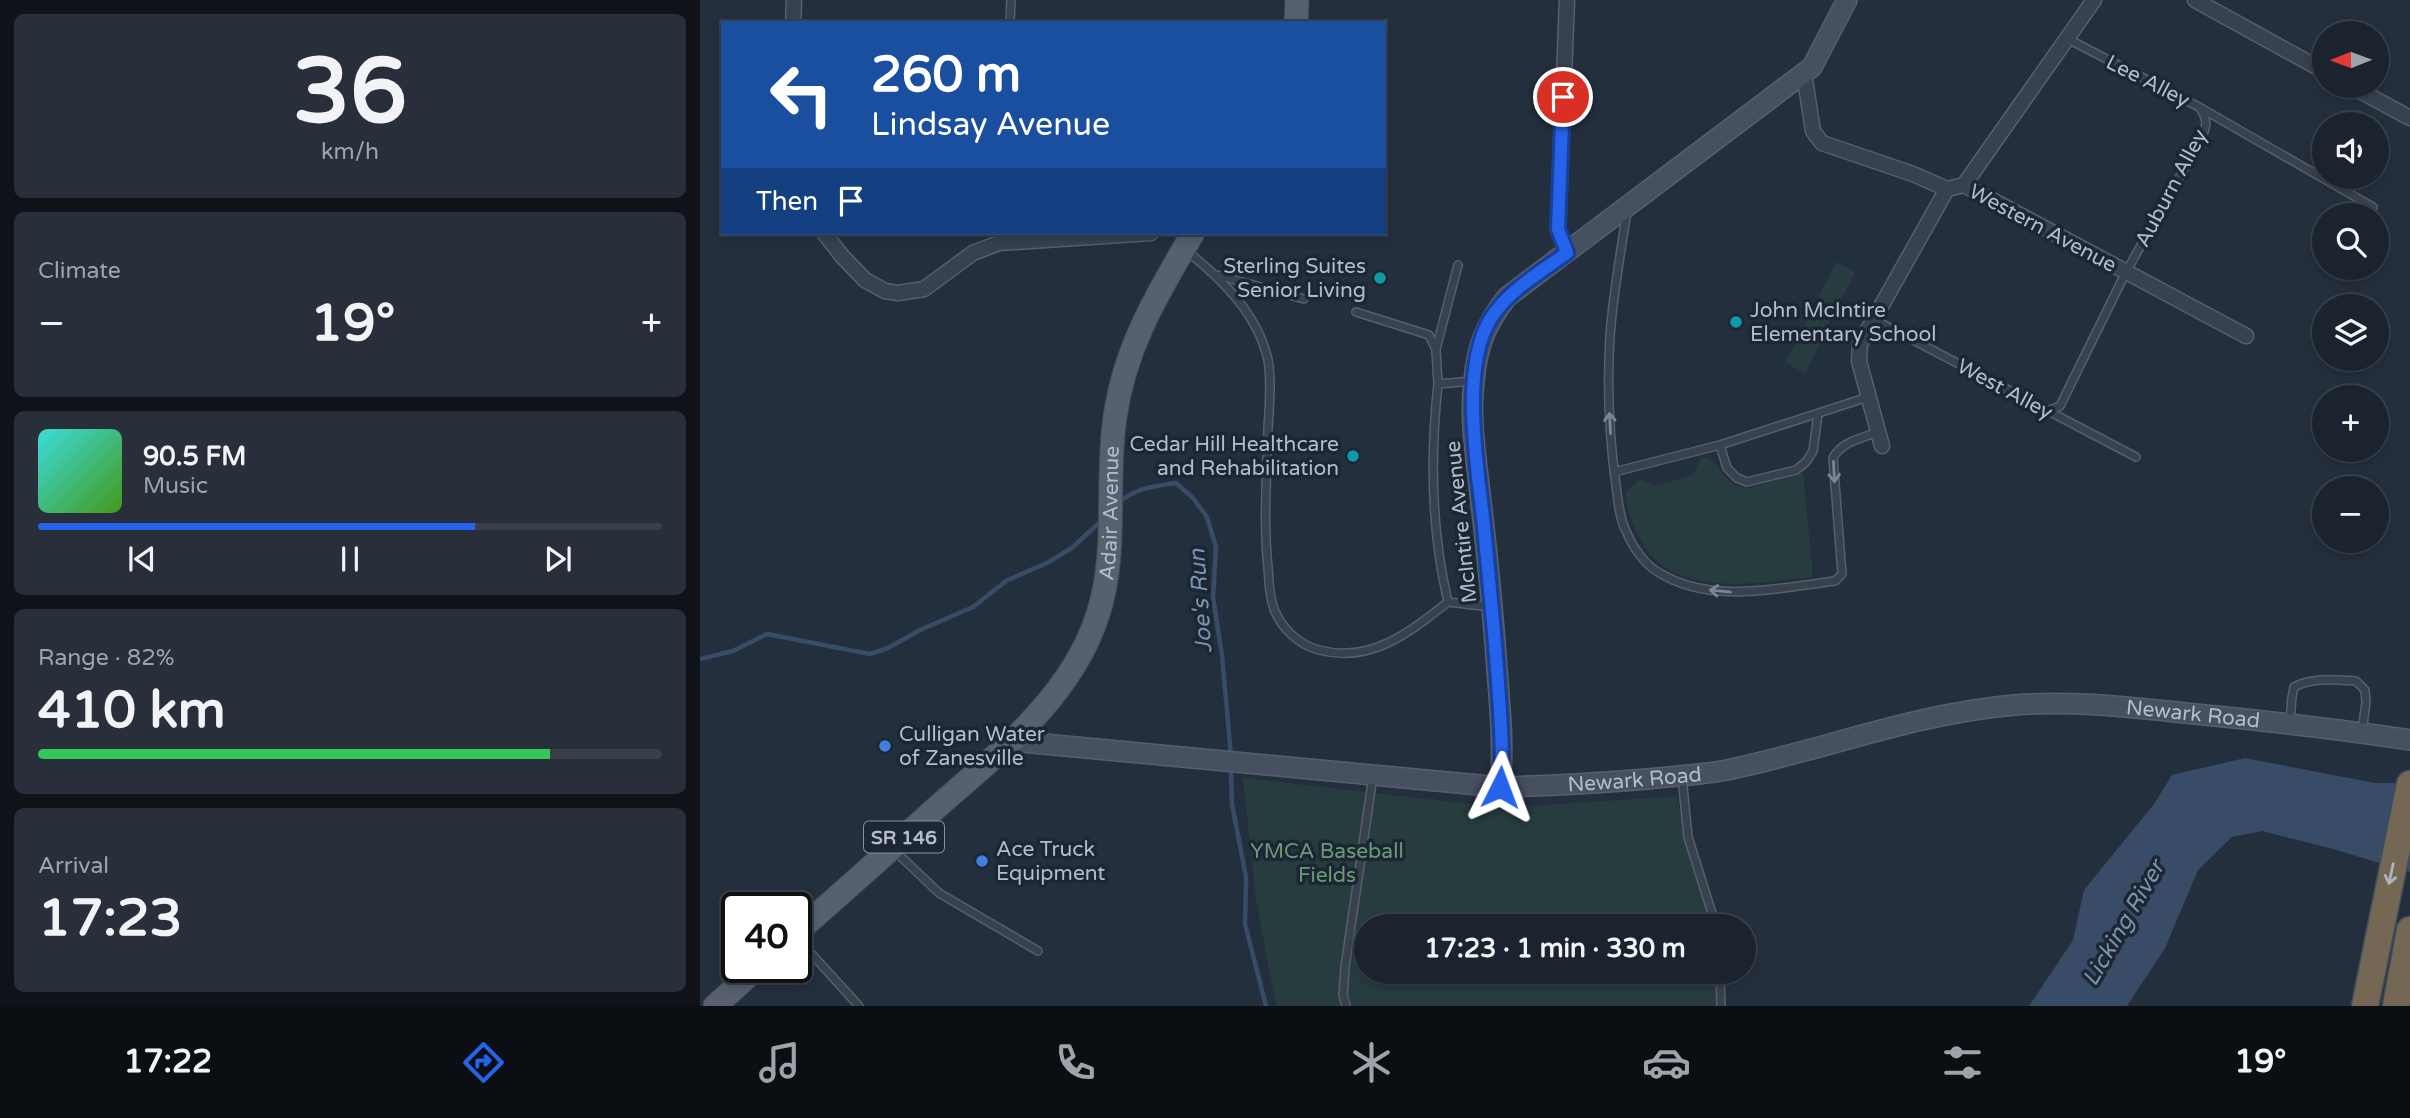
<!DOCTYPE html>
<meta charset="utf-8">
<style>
:root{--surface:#1b232e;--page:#282f3a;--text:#f1f3f6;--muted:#a0a4aa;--line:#39404a;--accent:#2563eb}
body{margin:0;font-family:"Varela Round",sans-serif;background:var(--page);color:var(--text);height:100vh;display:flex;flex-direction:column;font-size:26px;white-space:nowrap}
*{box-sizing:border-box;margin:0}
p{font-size:23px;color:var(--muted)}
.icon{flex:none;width:38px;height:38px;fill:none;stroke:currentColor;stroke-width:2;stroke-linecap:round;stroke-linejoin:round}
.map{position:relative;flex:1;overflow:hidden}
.drawer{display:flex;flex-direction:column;gap:14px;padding:14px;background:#0f1319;width:700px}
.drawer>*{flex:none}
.guide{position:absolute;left:21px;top:21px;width:665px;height:214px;border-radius:0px;box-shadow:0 4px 10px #0003,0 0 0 2px var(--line);background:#1a4fa0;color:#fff;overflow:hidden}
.needle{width:46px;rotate:269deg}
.fabs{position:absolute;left:1612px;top:21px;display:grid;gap:14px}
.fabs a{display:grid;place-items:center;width:77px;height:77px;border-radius:50%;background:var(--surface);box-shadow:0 4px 10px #0003,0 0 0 2px var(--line);font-size:35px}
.speed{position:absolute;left:21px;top:892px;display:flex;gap:14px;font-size:35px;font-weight:700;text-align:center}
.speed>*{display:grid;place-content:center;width:91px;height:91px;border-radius:50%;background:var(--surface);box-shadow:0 4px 10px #0003,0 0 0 2px var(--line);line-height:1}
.speed .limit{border:4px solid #111;border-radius:10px;background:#fff;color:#111}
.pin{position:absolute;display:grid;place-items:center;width:60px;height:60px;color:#fff;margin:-30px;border:4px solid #fff;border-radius:50%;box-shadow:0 2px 7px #0007}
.me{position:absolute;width:77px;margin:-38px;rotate:3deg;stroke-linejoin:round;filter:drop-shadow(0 0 5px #0008)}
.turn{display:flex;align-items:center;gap:24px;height:147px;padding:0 35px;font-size:32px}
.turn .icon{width:91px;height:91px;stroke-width:2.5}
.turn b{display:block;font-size:49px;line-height:60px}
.then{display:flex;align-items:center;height:66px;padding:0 35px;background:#0003;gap:14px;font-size:26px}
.big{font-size:52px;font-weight:700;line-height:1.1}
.drawer .widget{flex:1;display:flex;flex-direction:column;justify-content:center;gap:10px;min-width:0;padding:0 24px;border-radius:10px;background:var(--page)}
.drawer .dial{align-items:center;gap:0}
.dial b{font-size:91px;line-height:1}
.song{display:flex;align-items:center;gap:21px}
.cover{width:84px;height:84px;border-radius:10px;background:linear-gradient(135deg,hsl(180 70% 55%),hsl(100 70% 35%))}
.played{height:7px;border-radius:4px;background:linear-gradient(90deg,var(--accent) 70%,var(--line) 70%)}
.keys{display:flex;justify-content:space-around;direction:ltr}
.heat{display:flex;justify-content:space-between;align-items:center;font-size:38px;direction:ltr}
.charge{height:10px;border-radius:5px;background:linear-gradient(90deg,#34c759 82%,var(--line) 0)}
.trip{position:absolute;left:654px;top:914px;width:402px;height:70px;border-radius:35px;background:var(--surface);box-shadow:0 4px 10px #0003,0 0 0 2px var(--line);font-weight:700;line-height:70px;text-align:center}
.dock{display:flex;height:112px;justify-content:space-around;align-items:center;background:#0b0e12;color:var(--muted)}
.dock .icon{width:49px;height:49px}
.dock .active{color:var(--accent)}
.dock b{font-size:32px;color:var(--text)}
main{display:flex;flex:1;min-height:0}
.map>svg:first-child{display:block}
.green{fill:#263c3f}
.water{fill:#394c67}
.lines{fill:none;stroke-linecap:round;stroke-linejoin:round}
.stream{stroke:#394c67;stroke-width:4.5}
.lane-casing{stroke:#565f6c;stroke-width:10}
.street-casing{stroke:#565f6c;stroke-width:17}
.secondary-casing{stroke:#565f6c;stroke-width:22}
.primary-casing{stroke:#414a57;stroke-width:25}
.highway-casing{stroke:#434c59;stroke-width:29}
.lane{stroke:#38414e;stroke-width:7}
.street{stroke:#38414e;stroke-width:14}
.secondary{stroke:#465061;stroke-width:19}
.primary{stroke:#56606e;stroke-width:23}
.highway{stroke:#746855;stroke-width:26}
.oneway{stroke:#7c8592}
.oneway2{stroke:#aeb4bd}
.route-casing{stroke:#184099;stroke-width:18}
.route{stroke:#2563eb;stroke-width:12}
.culture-dot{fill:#0f9aa8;stroke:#1d2633;stroke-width:2.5}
.shop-dot{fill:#3f7fe0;stroke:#1d2633;stroke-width:2.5}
.labels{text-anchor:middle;stroke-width:7;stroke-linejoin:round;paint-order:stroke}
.shield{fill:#1d2633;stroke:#878f9c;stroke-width:2}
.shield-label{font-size:19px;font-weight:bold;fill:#b4bcc9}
.street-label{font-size:21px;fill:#b4bcc9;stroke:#1d2633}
.poi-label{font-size:21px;fill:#b4bcc9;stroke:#1d2633;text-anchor:start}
.park-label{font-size:21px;fill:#6b9a76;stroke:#1d2633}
.water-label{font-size:23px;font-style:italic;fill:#7c92b1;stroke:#1d2633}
</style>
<main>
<section class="drawer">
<div class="widget dial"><b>36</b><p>km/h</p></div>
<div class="widget"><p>Climate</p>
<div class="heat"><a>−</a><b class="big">19°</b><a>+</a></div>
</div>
<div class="widget">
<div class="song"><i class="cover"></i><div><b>90.5 FM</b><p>Music</p></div></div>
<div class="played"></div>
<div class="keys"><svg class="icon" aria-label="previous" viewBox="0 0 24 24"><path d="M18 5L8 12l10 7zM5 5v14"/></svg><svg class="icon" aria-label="pause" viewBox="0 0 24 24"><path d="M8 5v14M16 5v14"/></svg><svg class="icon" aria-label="next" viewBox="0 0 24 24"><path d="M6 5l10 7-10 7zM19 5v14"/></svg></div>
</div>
<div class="widget"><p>Range · 82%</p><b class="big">410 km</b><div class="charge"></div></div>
<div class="widget"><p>Arrival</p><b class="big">17:23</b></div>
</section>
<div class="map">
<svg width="1710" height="1006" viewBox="0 0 1710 1006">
<rect width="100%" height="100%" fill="#242f3e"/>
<!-- green -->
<path class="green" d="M 1136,262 L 1155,272 L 1105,373 L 1085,363 Z
M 1005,457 C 1025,466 1021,486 1050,488 L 1103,473 L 1113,577 C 1030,586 942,603 925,493 L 940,479 L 955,486 L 993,475 L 1000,460 Z
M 543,778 L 804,808 L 977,796 L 989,853 L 1005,898 L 1011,926 L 667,926 L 667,971 L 1015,971 L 1017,1006 L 576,1006 L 556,899 Z"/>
<!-- water -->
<path class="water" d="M 1545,758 L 1675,783 L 1710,783 L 1710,872 L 1633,849 L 1562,831 L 1532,837 L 1498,870 L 1465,948 L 1427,1006 L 1329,1006 L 1373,940 L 1384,890 L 1454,804 L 1472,775 Z"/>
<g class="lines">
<!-- stream -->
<path class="stream" d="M 418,504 C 433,488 456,486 476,483 L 493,498 L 507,517 L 516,547 L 513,597 L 522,655 L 531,756
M 0,659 L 33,651 L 67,634 L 170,654 L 188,648 L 220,630 L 273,607 L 306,581 L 349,562 L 373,547 L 402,520
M 531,769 L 532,804 L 546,877 L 545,924 L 566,1006"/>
<defs>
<path id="lane" d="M 310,23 L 311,0
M 1368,39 L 1499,107 L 1673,207
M 927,210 C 921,252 913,294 910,336 C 907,386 909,436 916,485 C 918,500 919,517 926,531 C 932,546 944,564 958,572 C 1010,605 1078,588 1135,581 L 1142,574 L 1133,458 C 1141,442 1162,438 1178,432
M 488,252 C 523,280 558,315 568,360 C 572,382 569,407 568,429 C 567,475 563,521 568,567 C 569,581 569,596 574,609 C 582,629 599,645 619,650 C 671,664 710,632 748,602
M 517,275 L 604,299
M 656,312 L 729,335 L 736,350 L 738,384
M 1175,320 L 1436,457
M 736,349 L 758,265
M 773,381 L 738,384 C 730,457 731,530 748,602 L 791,607
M 1347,411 L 1360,406 L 1426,272 L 1502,137 C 1507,125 1508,119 1499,107
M 1020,445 L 1027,468 L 1037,478 L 1047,482 L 1096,470 L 1106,462 L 1113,451 L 1118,414
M 914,472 L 1020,445 L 1168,397
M 1590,721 L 1592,697 L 1594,687 C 1613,677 1636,680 1656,681 L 1665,690 L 1666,702 L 1662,732
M 982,777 L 988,837 L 1016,926
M 194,850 L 239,893 L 338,951
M 97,938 L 159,1006
M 1020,971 L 1021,1006
M 646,1006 L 643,995 L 645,967 L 673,776"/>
<path id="street" d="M 867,0 L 858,229 L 867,253
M 1495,0 L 1624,71
M 93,23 L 94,0
M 1104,73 L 1113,131 L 1122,143 L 1213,174 L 1247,189 L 1264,185 L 1546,336
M 1651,86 L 1710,118
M 1264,185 L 1394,0
M 124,233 L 142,256 L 165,280 L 185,291 L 198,293 L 224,289 L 273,253 L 299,243 L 451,233
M 1182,446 L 1159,361 L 1160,344 L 1247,189"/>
<g id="secondary">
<path id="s1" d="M 312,741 L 800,787 C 849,786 898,783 948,779 C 974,776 1001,775 1027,770 C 1123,750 1217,713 1315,705 C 1375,700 1435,708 1495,714 C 1567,721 1639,729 1710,740"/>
<path d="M 800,787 C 804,747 800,708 797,669 C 793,614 788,559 781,503 C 777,463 769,421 774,381 C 777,346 786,324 807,297 L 1112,67 L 1147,0"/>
</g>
<g id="primary">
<path d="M 596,23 L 597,0"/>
<path id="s2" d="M 96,933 C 143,892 189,851 235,809 C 297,754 370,699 397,617 C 419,553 405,483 415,417 C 425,346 458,293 493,233"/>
<path d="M 15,1006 L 57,968"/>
</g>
<path id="highway" d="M 1665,1006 L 1710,784
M 1696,1006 L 1710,930"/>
</defs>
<!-- lane casing -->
<use href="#lane" class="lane-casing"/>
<!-- street casing -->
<use href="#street" class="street-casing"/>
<!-- secondary casing -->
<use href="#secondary" class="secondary-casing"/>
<!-- primary casing -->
<use href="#primary" class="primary-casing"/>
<!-- highway casing -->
<use href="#highway" class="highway-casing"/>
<!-- lane -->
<use href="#lane" class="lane"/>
<!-- street -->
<use href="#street" class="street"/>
<!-- secondary -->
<use href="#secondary" class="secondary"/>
<!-- primary -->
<use href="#primary" class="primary"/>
<!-- highway -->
<use href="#highway" class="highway"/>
</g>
<!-- one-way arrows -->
<defs><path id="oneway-shaft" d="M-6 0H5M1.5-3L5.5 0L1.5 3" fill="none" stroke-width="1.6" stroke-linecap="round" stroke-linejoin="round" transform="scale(1.75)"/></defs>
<g class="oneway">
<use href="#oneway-shaft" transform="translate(910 423) rotate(-93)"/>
<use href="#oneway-shaft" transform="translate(1134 472) rotate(87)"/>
<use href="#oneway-shaft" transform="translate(1020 591) rotate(-174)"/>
</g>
<use class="oneway2" href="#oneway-shaft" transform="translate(1691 874) rotate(102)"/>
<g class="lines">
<defs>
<path id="route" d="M 800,787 C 804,751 800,716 798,681 C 794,629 789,578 784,527 C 778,469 759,369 791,318 C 809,290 841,272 867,253 L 858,229 L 863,97"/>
</defs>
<!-- route casing -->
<use href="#route" class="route-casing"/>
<!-- route -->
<use href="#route" class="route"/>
</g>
<!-- markers -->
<g class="culture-dot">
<circle cx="680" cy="278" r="7"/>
<circle cx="1036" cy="322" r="7"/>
<circle cx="653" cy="456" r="7"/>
</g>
<g class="shop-dot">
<circle cx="185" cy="746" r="7"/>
<circle cx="282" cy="861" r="7"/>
</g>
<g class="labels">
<!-- shield labels -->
<rect class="shield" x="164" y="821.5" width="80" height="31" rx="5"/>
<g class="shield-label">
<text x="204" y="844">SR 146</text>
</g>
<!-- street labels -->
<g class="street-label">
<text transform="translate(1448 81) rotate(27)" y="7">Lee Alley</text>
<text transform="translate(1471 188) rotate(-62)" y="7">Auburn Alley</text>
<text transform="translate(1343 228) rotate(28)" y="7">Western Avenue</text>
<text transform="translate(1305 389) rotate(28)" y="7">West Alley</text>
<text dy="7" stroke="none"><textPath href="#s2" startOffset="546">Adair Avenue</textPath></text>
<text transform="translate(761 522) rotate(-96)" y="7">McIntire Avenue</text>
<text dy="7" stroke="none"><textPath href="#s1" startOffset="1192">Newark Road</textPath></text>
<text dy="7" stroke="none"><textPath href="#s1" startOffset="625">Newark Road</textPath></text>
</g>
<!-- poi labels -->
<g class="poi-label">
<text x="666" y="273" text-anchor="end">Sterling Suites<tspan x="666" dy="24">Senior Living</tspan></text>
<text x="1050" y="317">John McIntire<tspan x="1050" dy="24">Elementary School</tspan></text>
<text x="639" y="451" text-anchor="end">Cedar Hill Healthcare<tspan x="639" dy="24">and Rehabilitation</tspan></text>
<text x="199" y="741">Culligan Water<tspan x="199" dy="24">of Zanesville</tspan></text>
<text x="296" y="856">Ace Truck<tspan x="296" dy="24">Equipment</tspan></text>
</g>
<!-- park labels -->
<g class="park-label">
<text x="627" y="858">YMCA Baseball<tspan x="627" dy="24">Fields</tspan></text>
</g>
<!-- water labels -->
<g class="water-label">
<text transform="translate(500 601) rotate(-94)" y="8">Joe's Run</text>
<text transform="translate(1423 923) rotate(-60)" y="8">Licking River</text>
</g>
</g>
</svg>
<div class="fabs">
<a><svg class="needle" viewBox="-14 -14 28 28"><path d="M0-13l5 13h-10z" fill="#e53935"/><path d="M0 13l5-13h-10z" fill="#a0a4aa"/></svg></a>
<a><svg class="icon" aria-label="sound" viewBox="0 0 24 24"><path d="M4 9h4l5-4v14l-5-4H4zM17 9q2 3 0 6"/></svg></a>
<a><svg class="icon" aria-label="search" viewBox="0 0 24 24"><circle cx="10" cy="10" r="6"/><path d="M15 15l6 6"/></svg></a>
<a><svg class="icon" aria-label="layers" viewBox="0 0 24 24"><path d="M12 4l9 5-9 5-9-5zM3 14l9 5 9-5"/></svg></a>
<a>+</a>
<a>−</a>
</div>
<div class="speed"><div class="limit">40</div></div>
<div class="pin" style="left:863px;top:97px;background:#d93025"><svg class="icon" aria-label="arrive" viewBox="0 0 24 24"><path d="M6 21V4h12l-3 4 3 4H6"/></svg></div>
<svg class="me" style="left:800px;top:787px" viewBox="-20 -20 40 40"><path d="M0-17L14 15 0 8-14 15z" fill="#2563eb" stroke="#fff" stroke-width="4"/></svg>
<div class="trip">17:23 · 1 min · 330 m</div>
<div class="guide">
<div class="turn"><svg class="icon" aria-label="left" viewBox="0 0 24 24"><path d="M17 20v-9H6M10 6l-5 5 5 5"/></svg><div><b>260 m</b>Lindsay Avenue</div></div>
<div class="then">Then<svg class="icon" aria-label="arrive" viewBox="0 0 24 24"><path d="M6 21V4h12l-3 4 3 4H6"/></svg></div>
</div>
</div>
</main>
<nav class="dock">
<b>17:22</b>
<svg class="icon active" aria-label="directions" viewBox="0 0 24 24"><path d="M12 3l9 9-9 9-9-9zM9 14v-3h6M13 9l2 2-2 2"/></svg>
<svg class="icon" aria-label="music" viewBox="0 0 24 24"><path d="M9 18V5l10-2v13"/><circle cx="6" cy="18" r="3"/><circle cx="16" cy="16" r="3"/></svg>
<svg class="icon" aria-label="phone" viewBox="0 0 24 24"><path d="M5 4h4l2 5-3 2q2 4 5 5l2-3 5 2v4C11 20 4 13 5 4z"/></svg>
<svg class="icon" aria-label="climate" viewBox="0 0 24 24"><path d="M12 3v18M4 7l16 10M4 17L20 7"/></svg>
<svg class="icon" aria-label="car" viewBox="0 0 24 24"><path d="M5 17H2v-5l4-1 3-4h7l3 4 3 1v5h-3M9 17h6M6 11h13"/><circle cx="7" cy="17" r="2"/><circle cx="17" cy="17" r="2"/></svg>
<svg class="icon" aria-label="filters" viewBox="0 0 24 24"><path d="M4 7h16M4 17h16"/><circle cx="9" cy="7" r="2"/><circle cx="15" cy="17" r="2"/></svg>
<b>19°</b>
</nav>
